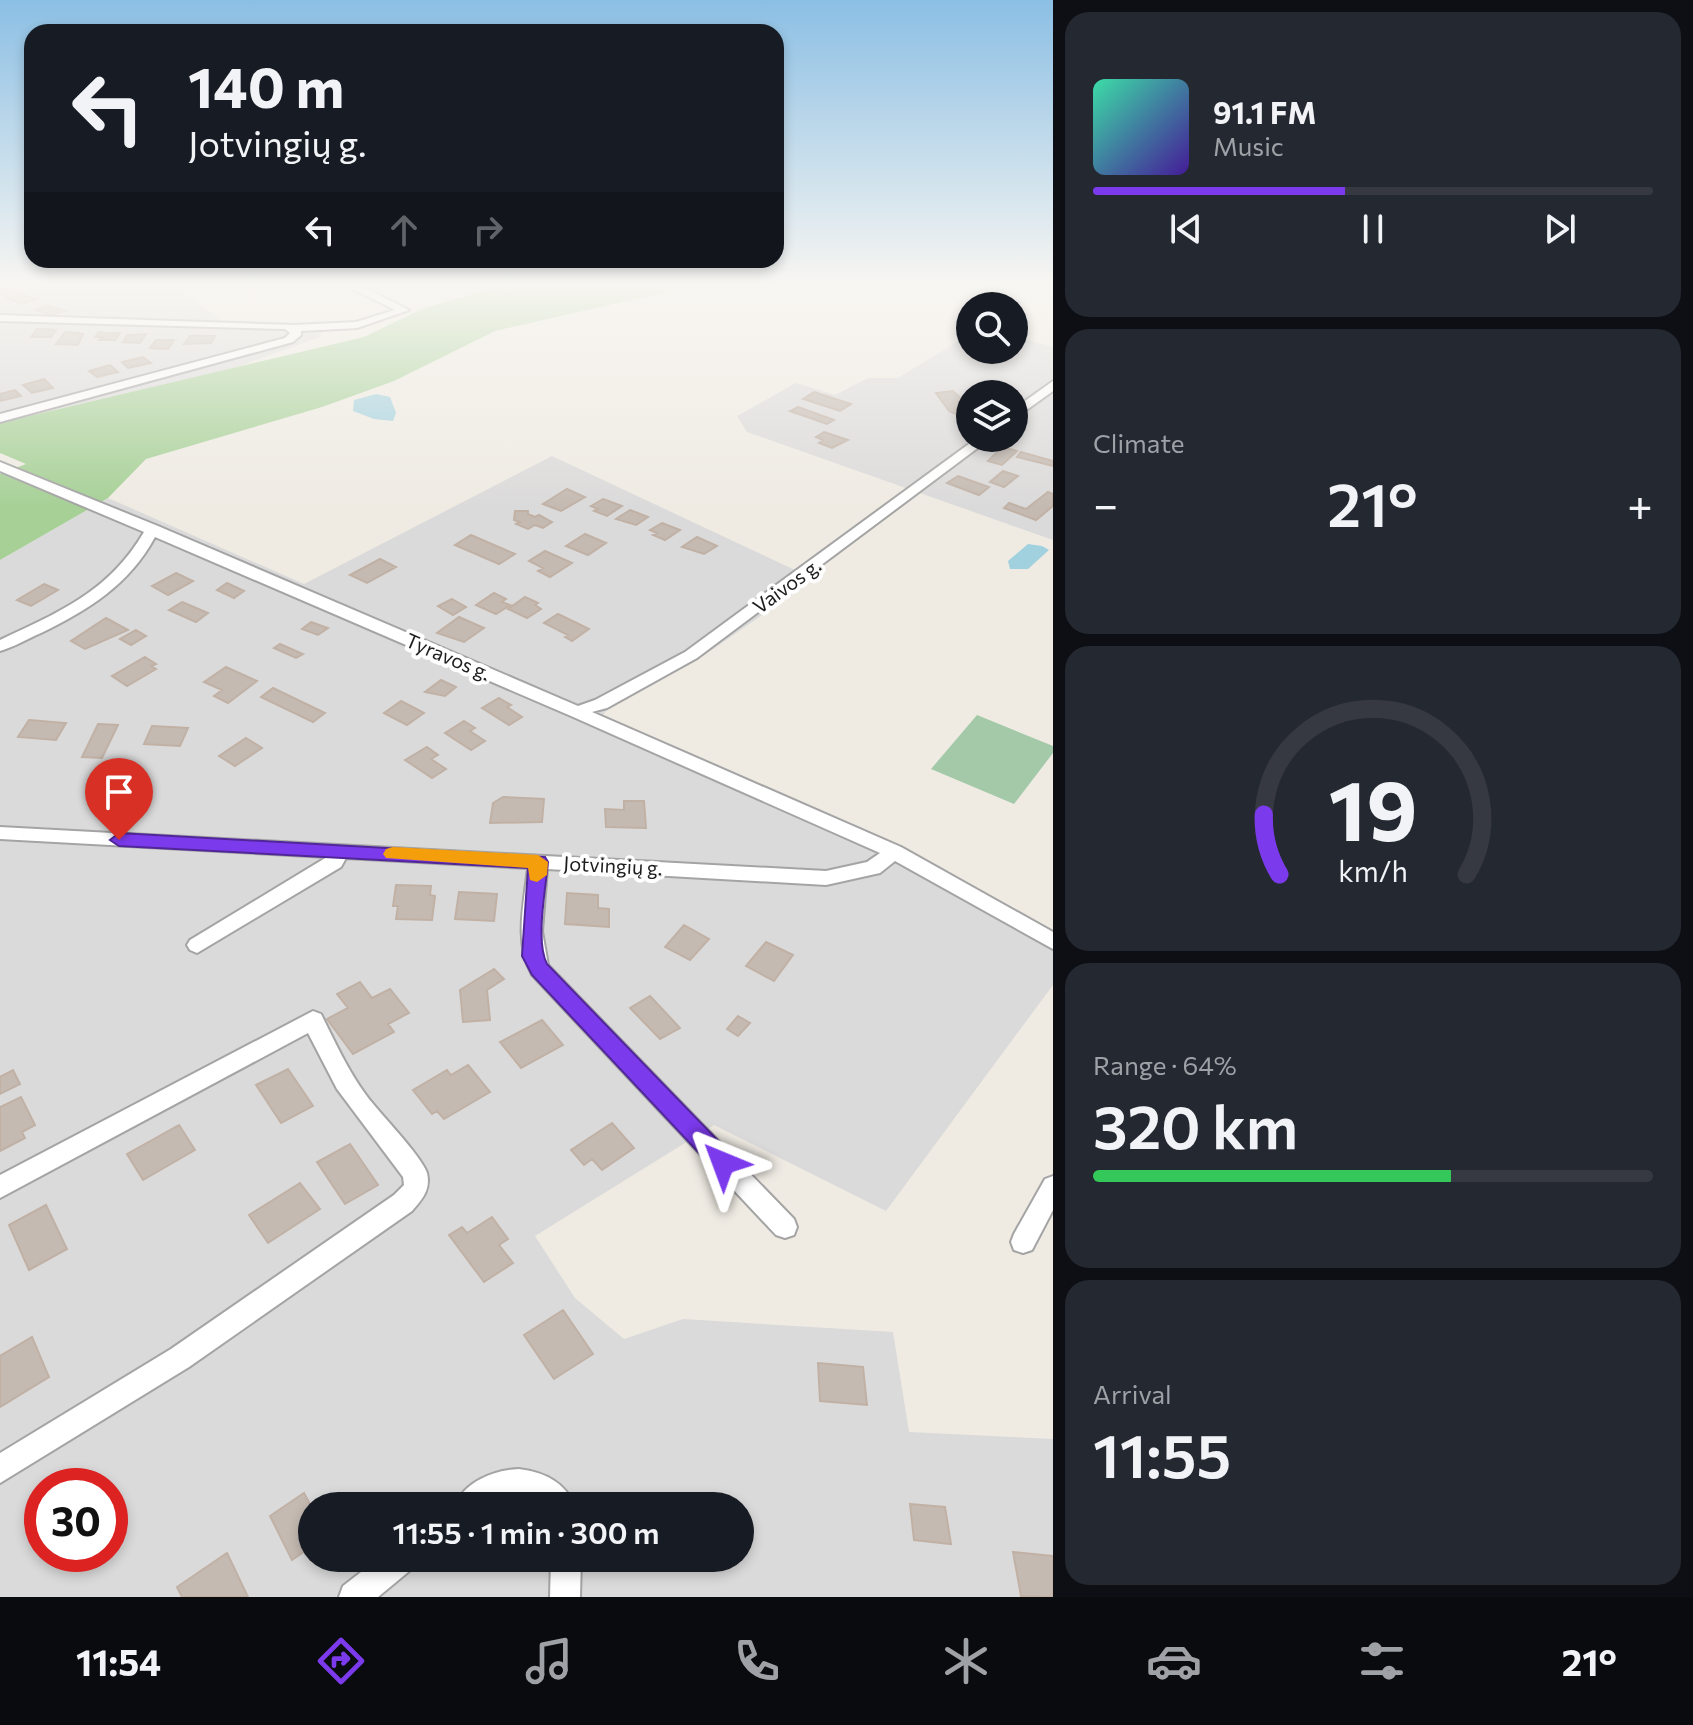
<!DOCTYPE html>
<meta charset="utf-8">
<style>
:root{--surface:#171b24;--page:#242831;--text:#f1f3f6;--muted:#9ea1a6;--line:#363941;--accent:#7c3aed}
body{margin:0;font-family:Commissioner,sans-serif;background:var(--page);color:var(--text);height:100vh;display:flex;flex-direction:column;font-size:30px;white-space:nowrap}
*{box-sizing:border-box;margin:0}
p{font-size:26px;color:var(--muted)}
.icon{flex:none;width:44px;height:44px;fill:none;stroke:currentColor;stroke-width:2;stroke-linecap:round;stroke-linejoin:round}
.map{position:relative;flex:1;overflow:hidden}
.sheet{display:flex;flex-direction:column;gap:12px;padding:12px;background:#0d0f14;width:640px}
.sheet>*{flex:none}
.guide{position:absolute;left:24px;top:24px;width:760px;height:244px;border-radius:24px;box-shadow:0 4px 12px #0003;background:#171b24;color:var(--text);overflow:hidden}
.fabs{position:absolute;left:956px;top:292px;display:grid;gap:16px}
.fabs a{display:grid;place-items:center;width:72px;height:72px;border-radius:50%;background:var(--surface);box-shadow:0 4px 12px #0003;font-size:40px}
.speed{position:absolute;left:24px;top:1468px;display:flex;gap:16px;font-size:40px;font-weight:700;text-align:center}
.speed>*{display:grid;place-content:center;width:104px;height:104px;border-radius:50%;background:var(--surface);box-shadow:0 4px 12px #0003;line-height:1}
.speed .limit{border:12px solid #d22;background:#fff;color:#111}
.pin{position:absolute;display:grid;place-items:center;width:68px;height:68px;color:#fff;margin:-82px -34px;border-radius:50% 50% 50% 0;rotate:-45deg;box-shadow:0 0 8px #0007}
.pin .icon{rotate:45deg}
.me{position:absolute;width:88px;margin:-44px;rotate:316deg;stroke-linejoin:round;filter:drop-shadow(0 0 6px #0008)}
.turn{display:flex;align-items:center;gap:28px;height:168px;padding:0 32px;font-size:36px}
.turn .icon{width:104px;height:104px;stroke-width:2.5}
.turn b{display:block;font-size:56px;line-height:68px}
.lanes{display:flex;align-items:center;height:76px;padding:0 32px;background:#0003;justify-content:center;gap:40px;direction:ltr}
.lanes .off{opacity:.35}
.big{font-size:60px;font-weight:600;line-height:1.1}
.sheet .card{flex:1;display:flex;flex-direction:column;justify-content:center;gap:12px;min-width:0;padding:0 28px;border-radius:24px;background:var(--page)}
.sheet .dial{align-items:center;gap:0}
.dial svg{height:208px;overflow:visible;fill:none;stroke:var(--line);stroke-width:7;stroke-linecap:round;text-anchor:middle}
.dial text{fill:var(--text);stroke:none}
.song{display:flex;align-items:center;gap:24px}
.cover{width:96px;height:96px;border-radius:12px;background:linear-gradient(135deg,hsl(160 70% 55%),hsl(260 70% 35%))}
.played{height:8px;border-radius:4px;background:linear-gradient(90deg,var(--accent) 45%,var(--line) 45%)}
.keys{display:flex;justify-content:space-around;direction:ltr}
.heat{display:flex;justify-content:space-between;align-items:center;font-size:44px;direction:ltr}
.charge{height:12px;border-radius:6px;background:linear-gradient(90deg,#34c759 64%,var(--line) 0)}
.trip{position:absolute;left:298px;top:1492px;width:456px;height:80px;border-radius:40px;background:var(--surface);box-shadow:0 4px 12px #0003;font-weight:600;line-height:80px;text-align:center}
.tab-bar{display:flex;height:128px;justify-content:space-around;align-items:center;background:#090b0e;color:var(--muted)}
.tab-bar .icon{width:56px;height:56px}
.tab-bar .active{color:var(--accent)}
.tab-bar b{font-size:36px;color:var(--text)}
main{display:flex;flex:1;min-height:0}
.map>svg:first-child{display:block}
.residential{fill:#dbdada;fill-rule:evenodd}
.forest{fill:#a6d096}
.cemetery{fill:#a3c9a9}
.water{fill:#a1d0de}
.building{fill:#c4bab2;stroke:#c1b1a5;stroke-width:2}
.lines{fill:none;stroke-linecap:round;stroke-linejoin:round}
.minor-casing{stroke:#a4a4a4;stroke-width:4}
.minor{fill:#fff;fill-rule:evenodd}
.route{fill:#7c3aed;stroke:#51269a;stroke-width:2}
.slow{fill:#f59e0b}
.labels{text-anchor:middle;stroke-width:8;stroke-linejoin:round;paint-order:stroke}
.street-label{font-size:20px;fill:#1d1d1d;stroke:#fff}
</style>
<main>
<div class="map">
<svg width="1053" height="1597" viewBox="0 0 1053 1597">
<rect width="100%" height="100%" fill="#efebe3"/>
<!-- residential -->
<path class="residential" d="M 0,284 L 170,284 L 222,320 L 326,324 L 320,337 L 231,369 L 0,423 Z
M 970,334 L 970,350 L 1014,350 L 1014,336 L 1053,347 L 1053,540 L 747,432 L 737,416 L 796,383 L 835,395 L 868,378 L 898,378 ZM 970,394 L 1014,394 L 1014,438 L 970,438 Z
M 552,456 L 814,579 L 696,661 L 611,705 L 603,715 L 892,841 L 1053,934 L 1053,985 L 886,1211 L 714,1125 L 535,1236 L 575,1298 L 624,1339 L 683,1319 L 893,1332 L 909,1432 L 1053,1439 L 1053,1597 L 0,1597 L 0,560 L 108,498 L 304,584 ZM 42,1486 L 110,1486 L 110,1554 L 42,1554 ZM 312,1506 L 740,1506 L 740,1558 L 312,1558 Z"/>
<!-- forest -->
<path class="forest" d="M 507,284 L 702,284 L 495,331 L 394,381 L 322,407 L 146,459 L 108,498 L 0,560 L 0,474 L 26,464 L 0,453 L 0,423 L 364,337 L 422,309 Z"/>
<!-- cemetery -->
<path class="cemetery" d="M 977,715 L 1053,746 L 1053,753 L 1014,804 L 931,769 Z"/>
<!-- water -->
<path class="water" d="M 376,394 L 390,397 L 396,413 L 393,421 L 374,419 L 353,411 L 354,400 Z
M 1028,544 L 1042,546 L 1049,550 L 1028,569 L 1010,569 L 1008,561 Z"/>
<!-- building -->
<path class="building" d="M 0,285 L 36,299 L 22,304 L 0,295 Z
M 46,305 L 65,311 L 50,315 L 36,310 Z
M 37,329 L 48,329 L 56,330 L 51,337 L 31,337 Z
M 65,332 L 79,333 L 83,334 L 78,345 L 56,344 Z
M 99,332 L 106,333 L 120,333 L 115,340 L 99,340 L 102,337 L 95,337 Z
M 146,334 L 140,343 L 123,342 L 127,335 Z
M 190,336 L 215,336 L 211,343 L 184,344 Z
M 156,340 L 174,340 L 168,349 L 150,348 Z
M 143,357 L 151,363 L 128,368 L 122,362 Z
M 110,365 L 118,372 L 97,377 L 89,371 Z
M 44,379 L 53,388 L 32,393 L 23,385 Z
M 15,390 L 21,396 L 0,401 L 0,394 Z
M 953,391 L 970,407 L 970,420 L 964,418 L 969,414 L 958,415 L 949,411 L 936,393 Z
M 814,392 L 851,404 L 840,411 L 803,399 Z
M 798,407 L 834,420 L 827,424 L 790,411 Z
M 824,432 L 848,440 L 832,448 L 819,443 L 823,440 L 816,437 Z
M 1002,447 L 1017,451 L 1002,465 L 988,461 Z
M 1021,452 L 1053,461 L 1053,466 L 1017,457 Z
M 1003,471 L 1018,476 L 1004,487 L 990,482 Z
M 958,476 L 989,487 L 979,495 L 947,483 Z
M 567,489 L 585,497 L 561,511 L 543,504 Z
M 1048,492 L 1053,494 L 1053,506 L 1036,520 L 1004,508 L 1009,503 L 1026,509 Z
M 603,499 L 622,506 L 607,516 L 594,511 L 598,509 L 591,506 Z
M 630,510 L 648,517 L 636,525 L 616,519 Z
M 515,511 L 528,511 L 528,514 L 535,517 L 539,515 L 552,522 L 543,528 L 535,525 L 528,529 L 516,524 L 520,522 L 514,520 Z
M 662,523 L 680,530 L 665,540 L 653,535 L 657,533 L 650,530 Z
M 585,534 L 606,543 L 588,555 L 566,546 Z
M 471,535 L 515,554 L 499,564 L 455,545 Z
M 697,537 L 717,546 L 704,554 L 682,547 Z
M 545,551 L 572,563 L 550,577 L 538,571 L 543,568 L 529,561 Z
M 380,559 L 396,567 L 367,583 L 350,575 Z
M 176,573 L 193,581 L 168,595 L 152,586 Z
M 227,583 L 244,591 L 234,598 L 217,590 Z
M 44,584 L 58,590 L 31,606 L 17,600 Z
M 494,593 L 506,599 L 502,602 L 510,605 L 496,614 L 476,605 Z
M 525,597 L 538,603 L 535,605 L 541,609 L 527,618 L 508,609 Z
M 452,599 L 466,607 L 453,615 L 438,606 Z
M 182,602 L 208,613 L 196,622 L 169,610 Z
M 558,614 L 589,629 L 572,641 L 565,637 L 568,635 L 544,623 Z
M 459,617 L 484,628 L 464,642 L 437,633 Z
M 106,618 L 128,630 L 85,649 L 71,641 Z
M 311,622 L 328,628 L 318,635 L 302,629 Z
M 136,630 L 146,636 L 131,645 L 120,639 Z
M 280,644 L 303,654 L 296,658 L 274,648 Z
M 145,657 L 156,664 L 151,666 L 156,669 L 127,686 L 112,676 Z
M 226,667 L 257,681 L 228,703 L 214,696 L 222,690 L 204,682 Z
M 441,680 L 456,687 L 445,696 L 425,692 Z
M 273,688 L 325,713 L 313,722 L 261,697 Z
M 499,698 L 511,705 L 507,707 L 522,717 L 509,725 L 482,708 Z
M 401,701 L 424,713 L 407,725 L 384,713 Z
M 29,720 L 66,723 L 56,740 L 18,737 Z
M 464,721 L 475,728 L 470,731 L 485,741 L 471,750 L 445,733 Z
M 98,724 L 118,725 L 102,758 L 82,757 Z
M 152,726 L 188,728 L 180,746 L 144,744 Z
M 246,738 L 262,748 L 235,766 L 219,756 Z
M 427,747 L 438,755 L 431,759 L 446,769 L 432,778 L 405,760 Z
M 503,797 L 544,799 L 542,822 L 490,823 L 493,803 Z
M 624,801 L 644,801 L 646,828 L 606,827 L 605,809 L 624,810 Z
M 396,885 L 431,886 L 430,895 L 435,896 L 432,920 L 396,919 L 398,906 L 393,906 Z
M 459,892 L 497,894 L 494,921 L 455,919 Z
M 567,893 L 598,895 L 598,908 L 609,909 L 609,927 L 565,924 Z
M 684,925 L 709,939 L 690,960 L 665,947 Z
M 766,942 L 793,955 L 774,981 L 746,966 Z
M 494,969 L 504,979 L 487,990 L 490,1020 L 463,1022 L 460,990 Z
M 360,982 L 372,998 L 390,989 L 409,1013 L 388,1024 L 394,1032 L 353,1054 L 327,1019 L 348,1008 L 337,994 Z
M 650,996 L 680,1028 L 660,1039 L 630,1008 Z
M 738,1016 L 750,1023 L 738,1036 L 727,1029 Z
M 542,1020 L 563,1045 L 521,1068 L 500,1042 Z
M 468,1065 L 490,1092 L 444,1119 L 437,1111 L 432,1114 L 413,1090 L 447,1070 L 451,1075 Z
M 288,1069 L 313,1106 L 281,1123 L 256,1085 Z
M 13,1070 L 20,1084 L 0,1094 L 0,1077 Z
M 21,1097 L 35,1125 L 22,1132 L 25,1138 L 0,1151 L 0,1107 Z
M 612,1123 L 634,1148 L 602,1170 L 592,1159 L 584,1165 L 571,1150 Z
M 179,1125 L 195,1150 L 143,1180 L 127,1154 Z
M 350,1144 L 378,1185 L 345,1204 L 317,1162 Z
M 300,1183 L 320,1209 L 268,1243 L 249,1215 Z
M 46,1205 L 67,1249 L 29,1270 L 9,1225 Z
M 492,1217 L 508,1239 L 499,1245 L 513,1263 L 484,1282 L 449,1235 L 462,1227 L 467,1233 Z
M 563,1310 L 593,1354 L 554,1379 L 524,1335 Z
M 32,1337 L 49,1377 L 0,1407 L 0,1356 Z
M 818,1363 L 863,1367 L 867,1405 L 820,1401 Z
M 304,1493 L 312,1508 L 312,1546 L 292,1560 L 270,1516 Z
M 910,1504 L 945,1507 L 951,1544 L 914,1540 Z
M 1013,1552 L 1053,1556 L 1053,1597 L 1021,1596 Z
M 227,1553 L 248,1597 L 182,1597 L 177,1587 Z"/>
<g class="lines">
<defs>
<path id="minor" d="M 343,284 L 357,284 L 409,310 L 357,328 L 301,331 L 301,335 L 293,342 L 0,422 L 0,414 L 285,338 L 290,333 L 285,329 L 0,321 L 0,315 L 294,325 L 356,322 L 395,310 Z
M 1053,381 L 1053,391 L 1014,419 L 1014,409 Z
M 977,438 L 991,438 L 697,658 L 607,708 L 592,712 L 901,847 L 1053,932 L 1053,949 L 895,861 L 880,873 L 826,885 L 547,869 L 542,931 L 548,965 L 794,1219 L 797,1227 L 794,1235 L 785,1238 L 776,1235 L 532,975 C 514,942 524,904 528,868 L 346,858 L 341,867 L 197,953 L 190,950 L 187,945 L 190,940 L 327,857 L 0,839 L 0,827 L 826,871 L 867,862 L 880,853 L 571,716 L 155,537 C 129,585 88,610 41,633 C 27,639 14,647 0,651 L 0,640 C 59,612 109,592 144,532 L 0,471 L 0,462 L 158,526 L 578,706 L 595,700 L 685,652 Z
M 313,1011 L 321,1014 C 335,1042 347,1069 366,1095 C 379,1113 421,1155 427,1173 C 431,1190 422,1199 412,1211 L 189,1367 L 0,1483 L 0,1453 L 171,1349 L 394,1195 L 404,1185 L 403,1177 L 337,1089 L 308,1033 L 0,1198 L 0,1175 Z
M 1053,1176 L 1053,1210 L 1032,1250 L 1023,1253 L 1014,1250 L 1011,1242 L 1014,1234 L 1045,1179 Z
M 519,1469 C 544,1472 565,1482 575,1506 L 542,1506 L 534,1501 L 519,1498 L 501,1500 L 492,1506 L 455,1506 C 464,1482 494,1470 519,1469 Z
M 379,1558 L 418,1558 L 413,1568 L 378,1597 L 339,1597 L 343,1586 Z
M 551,1558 L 581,1558 L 580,1597 L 550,1597 Z"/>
</defs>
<!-- minor casing -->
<use href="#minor" class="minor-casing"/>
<!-- minor -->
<use href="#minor" class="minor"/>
</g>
<!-- sky -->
<linearGradient id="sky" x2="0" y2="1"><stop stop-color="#8bbfe4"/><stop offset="0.56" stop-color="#f8f6f2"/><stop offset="1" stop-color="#f8f6f2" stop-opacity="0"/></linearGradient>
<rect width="1053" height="508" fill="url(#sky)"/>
<!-- route -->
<path class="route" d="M 119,833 L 545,857 L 548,862 C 546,888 535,941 547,964 L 732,1155 L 735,1163 L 732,1170 L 723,1173 L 715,1170 L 532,975 L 522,956 L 528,868 L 119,846 L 110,840 Z"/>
<!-- slow -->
<path class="slow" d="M 393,847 L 538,855 L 548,862 L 547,875 L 537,882 L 530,880 L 528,868 L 386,858 L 383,854 L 386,849 Z"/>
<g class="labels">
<!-- street labels -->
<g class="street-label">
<text transform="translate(787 586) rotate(-36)" y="7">Vaivos g.</text>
<text transform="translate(448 657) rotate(23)" y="7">Tyravos g.</text>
<text transform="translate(613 866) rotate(3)" y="7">Jotvingių g.</text>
</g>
</g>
</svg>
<div class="fabs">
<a><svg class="icon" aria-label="search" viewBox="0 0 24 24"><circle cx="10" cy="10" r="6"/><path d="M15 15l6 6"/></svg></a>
<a><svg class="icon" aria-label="layers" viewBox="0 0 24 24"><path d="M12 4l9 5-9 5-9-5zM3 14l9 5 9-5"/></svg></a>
</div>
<div class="speed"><div class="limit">30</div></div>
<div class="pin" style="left:119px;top:840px;background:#d93025"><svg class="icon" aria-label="arrive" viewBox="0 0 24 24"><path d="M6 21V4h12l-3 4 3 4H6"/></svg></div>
<svg class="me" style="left:723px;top:1163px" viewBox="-20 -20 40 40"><path d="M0-17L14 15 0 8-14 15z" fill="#7c3aed" stroke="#fff" stroke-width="4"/></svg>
<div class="trip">11:55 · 1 min · 300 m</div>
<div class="guide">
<div class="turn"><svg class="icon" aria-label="left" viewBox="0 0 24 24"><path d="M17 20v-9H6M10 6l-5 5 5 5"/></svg><div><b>140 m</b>Jotvingių g.</div></div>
<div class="lanes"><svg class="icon" aria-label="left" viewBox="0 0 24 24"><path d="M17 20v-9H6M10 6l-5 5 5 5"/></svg><svg class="icon off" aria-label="ahead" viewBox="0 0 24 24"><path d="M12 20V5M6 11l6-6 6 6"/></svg><svg class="icon off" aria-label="right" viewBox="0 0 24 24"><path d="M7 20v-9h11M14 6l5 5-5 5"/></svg></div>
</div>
</div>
<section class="sheet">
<div class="card">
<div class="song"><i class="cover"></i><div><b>91.1 FM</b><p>Music</p></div></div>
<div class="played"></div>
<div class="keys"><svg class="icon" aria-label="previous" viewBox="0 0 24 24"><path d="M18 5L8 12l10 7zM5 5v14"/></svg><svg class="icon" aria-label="pause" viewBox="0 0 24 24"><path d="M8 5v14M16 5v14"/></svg><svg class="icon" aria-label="next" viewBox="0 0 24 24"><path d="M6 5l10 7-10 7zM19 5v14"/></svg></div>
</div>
<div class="card"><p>Climate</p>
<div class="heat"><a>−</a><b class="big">21°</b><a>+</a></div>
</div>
<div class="card dial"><svg viewBox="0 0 100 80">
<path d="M14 69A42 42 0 1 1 86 69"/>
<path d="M14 69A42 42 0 0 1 8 46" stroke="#7c3aed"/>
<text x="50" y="56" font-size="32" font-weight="700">19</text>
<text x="50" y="72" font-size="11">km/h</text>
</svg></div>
<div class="card"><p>Range · 64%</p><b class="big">320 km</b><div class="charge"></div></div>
<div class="card"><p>Arrival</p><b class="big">11:55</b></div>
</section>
</main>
<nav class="tab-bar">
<b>11:54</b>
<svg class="icon active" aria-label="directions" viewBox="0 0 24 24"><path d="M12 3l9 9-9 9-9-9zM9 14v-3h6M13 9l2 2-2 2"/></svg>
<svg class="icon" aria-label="music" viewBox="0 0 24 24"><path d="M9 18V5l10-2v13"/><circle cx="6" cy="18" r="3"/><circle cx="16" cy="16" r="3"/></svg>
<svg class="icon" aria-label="phone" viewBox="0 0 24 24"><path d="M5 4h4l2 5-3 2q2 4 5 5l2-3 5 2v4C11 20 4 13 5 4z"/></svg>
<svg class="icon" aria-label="climate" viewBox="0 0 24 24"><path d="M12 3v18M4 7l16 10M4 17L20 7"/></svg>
<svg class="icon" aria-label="car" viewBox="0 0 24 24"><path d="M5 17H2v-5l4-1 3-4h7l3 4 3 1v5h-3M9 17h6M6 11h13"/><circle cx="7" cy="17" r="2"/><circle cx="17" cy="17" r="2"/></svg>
<svg class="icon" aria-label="filters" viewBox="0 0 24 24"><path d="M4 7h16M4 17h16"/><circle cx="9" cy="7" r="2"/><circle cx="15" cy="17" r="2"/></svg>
<b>21°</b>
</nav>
